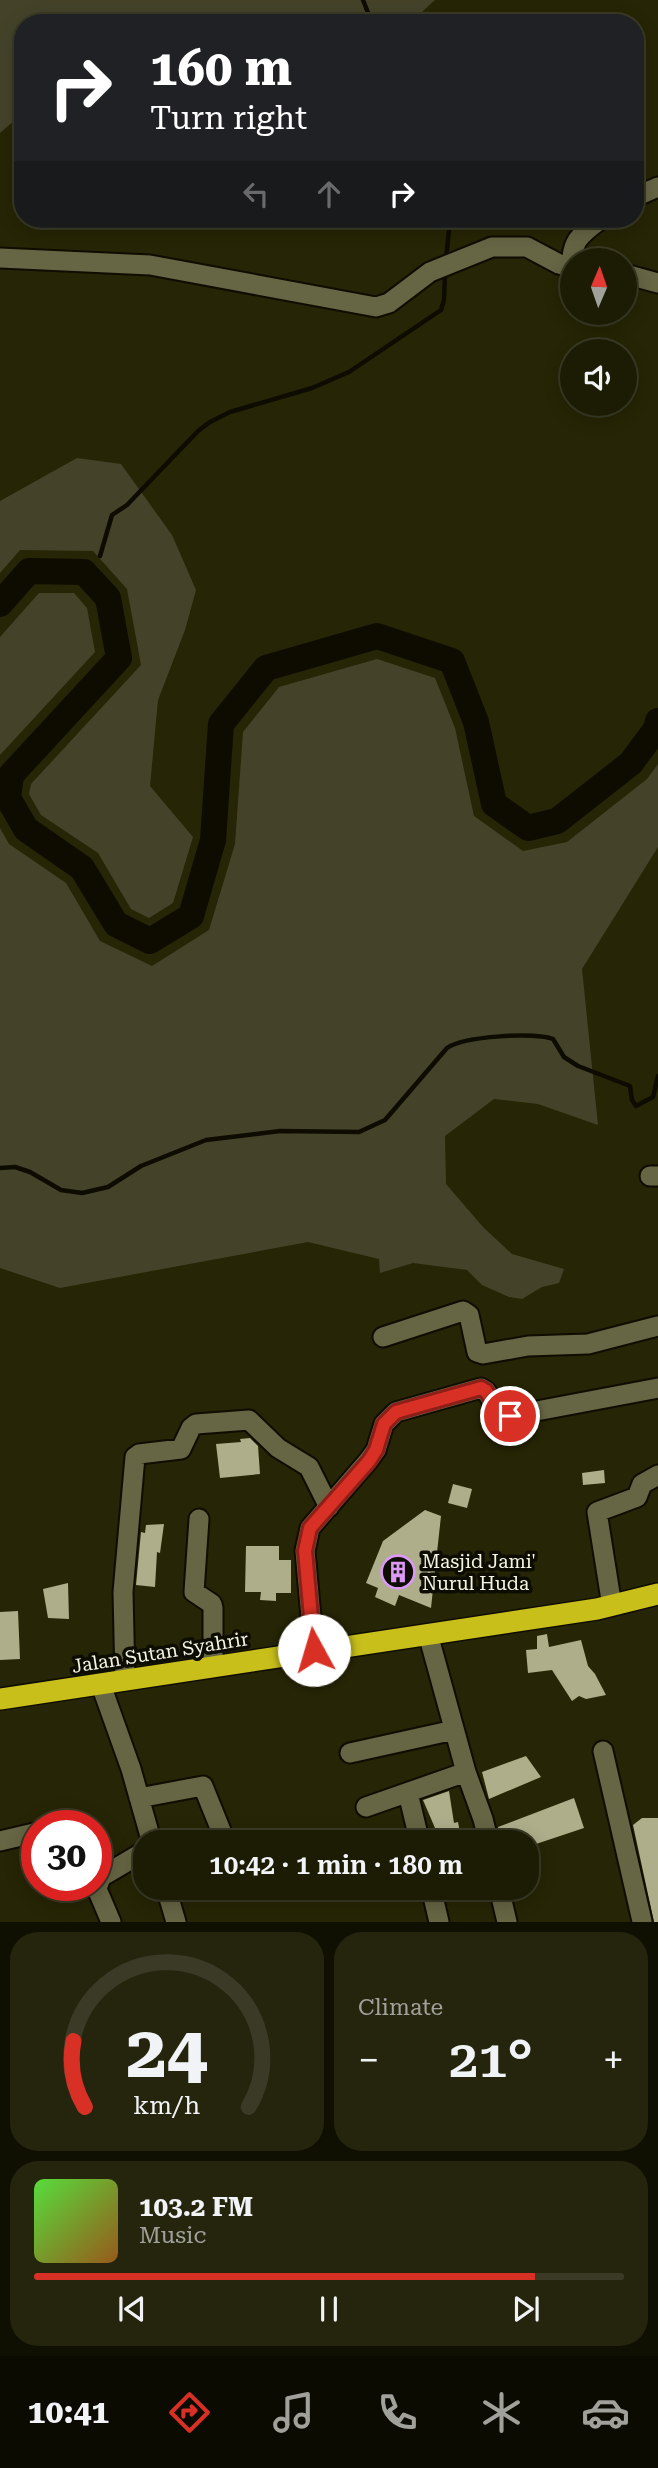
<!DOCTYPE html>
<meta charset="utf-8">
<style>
:root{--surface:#1c1c04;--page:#25250e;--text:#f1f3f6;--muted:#a0a19a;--line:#3a3a26;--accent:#d93025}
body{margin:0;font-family:"Roboto Serif",serif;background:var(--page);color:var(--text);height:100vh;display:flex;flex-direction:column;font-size:26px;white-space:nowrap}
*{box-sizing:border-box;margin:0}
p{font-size:23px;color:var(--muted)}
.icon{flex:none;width:38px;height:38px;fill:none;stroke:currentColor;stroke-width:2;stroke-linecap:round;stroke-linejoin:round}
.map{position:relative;height:1922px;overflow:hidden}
.panel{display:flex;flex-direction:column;gap:10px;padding:10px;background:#0f0f02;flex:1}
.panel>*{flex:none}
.guide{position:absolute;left:14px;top:14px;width:630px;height:214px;border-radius:28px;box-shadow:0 4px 18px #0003,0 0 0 2px var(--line);background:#202124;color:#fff;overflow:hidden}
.needle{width:46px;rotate:2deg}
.tools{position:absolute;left:560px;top:248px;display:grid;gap:14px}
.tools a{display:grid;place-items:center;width:77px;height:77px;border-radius:50%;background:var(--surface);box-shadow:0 4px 18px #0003,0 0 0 2px var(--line);font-size:35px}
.speed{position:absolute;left:21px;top:1810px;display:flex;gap:14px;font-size:35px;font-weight:700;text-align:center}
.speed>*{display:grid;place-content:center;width:91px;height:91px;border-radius:50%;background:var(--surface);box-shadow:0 4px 18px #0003,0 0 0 2px var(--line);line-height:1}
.speed .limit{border:10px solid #d22;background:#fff;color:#111}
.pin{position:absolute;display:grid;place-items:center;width:60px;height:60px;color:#fff;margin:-30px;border:4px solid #fff;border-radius:50%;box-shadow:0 2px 7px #0007}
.me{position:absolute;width:77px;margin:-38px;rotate:354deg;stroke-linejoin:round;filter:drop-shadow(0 0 5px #0008)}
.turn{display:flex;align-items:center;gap:24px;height:147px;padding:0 21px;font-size:32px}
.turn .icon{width:91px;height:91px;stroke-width:2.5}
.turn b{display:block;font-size:49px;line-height:60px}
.lanes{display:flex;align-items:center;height:66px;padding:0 21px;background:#0003;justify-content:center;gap:35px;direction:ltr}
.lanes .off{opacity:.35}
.big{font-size:52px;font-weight:600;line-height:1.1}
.panel .card{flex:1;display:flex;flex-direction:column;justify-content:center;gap:10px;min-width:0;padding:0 24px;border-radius:28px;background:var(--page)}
.panel .dial{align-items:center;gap:0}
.dial svg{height:182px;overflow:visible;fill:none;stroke:var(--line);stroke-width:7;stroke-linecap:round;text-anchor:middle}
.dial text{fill:var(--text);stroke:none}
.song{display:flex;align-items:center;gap:21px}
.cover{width:84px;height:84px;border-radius:10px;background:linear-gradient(135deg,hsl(110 70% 55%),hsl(30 70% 35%))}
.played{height:7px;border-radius:4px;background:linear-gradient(90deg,var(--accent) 85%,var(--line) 85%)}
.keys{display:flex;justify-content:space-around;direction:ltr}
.heat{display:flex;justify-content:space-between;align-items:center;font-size:38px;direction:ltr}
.panel .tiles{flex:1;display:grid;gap:10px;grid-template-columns:1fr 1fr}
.card:last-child{grid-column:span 2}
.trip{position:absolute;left:133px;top:1830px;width:406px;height:70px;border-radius:28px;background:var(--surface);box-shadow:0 4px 18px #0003,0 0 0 2px var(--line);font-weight:600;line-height:70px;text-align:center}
.tabs{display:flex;height:112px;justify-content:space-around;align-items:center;background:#0b0b02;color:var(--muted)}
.tabs .icon{width:49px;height:49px}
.tabs .on{color:var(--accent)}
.tabs b{font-size:32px;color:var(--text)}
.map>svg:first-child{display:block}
.green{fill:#44432a}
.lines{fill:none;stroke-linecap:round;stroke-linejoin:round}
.stream{stroke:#0e0c00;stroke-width:4.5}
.river{stroke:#0e0c00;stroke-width:26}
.building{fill:#aeae8b}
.minor-casing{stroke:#0f0d00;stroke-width:23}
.highway-casing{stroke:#0f0d00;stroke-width:24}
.minor{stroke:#666544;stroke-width:19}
.highway{stroke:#c8bf1b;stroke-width:21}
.route-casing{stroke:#8d1f18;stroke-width:18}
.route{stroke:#d93025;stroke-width:12}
.labels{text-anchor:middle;stroke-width:7;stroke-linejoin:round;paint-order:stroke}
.poi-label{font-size:19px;fill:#f5f5e3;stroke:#0e0d03;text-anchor:start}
.street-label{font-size:19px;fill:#f5f5e3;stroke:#0e0d03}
</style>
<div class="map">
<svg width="658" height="1922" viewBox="0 0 658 1922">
<rect width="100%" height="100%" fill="#262505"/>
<!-- green -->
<path class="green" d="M 0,0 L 435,0 L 410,23 L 23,23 L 23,113 L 0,133 Z
M 77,458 L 121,464 L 172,535 L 196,590 L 185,630 L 158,700 L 150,786 L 193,837 L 173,903 L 149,918 L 131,909 L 98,853 L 41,815 L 29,794 L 31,784 L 141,665 L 127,589 L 93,551 L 20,550 L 0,573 L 0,501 Z
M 39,593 L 74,593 L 87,608 L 95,652 L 0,755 L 0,637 Z
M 377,659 L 435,678 L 455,728 L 474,816 L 523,851 L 567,842 L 647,779 L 658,764 L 658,847 L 582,969 L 598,1125 L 538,1104 L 494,1099 L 445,1136 L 446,1184 L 483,1227 L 512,1254 L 564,1269 L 559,1283 L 542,1287 L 522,1299 L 509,1297 L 482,1285 L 467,1270 L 413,1263 L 380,1273 L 379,1259 L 308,1242 L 60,1288 L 0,1268 L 0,828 L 9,844 L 66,883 L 100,941 L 152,966 L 209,930 L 235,844 L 243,732 L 279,687 Z"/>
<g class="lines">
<!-- stream -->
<path class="stream" d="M 363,0 L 372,23
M 446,259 L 449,230 L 447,219
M 100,556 L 112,515 L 127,505 L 198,431 L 210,422 L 230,412 L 312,388 L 349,372 L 441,310 L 444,300 L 445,272
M 0,1168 L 15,1167 L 30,1172 L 61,1190 L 82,1193 L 108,1187 L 141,1166 L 206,1140 L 280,1131 L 359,1132 L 385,1120 L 447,1048 C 464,1036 535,1032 553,1039 L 564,1057 L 578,1066 L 630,1086 L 632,1100 L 636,1106 L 653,1097 L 658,1076"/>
<!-- river -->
<path class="river" d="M 0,604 L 29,571 L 84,572 L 108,598 L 119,658 L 11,775 L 8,798 L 26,829 L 82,868 L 116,924 L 150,941 L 191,916 L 213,840 L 221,724 L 266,668 L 377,636 L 452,661 L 476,722 L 494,804 L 528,828 L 557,821 L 631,763 L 656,729 L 658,721"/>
</g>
<!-- building -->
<path class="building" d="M 250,1438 L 258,1446 L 260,1474 L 220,1478 L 216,1444 L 241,1442 L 240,1439 Z
M 604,1470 L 605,1483 L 583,1485 L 582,1473 Z
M 453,1484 L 472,1489 L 467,1508 L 448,1503 Z
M 425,1510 L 441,1516 L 431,1608 L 399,1595 L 395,1606 L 375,1597 L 378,1588 L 366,1583 L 383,1541 Z
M 164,1524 L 160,1553 L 157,1552 L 155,1587 L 136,1585 L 141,1532 L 145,1533 L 146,1525 Z
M 246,1546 L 279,1546 L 279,1560 L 291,1560 L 291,1593 L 276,1593 L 276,1601 L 260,1600 L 261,1592 L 245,1592 Z
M 68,1583 L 69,1619 L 48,1618 L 43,1589 Z
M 18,1611 L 20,1659 L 0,1660 L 0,1612 Z
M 547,1634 L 549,1647 L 581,1640 L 588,1666 L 595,1674 L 606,1695 L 586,1699 L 579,1696 L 572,1701 L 552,1670 L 528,1673 L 526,1650 L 537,1649 L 537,1636 Z
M 526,1756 L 541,1777 L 489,1799 L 482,1772 Z
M 449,1791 L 454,1823 L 458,1822 L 462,1843 L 432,1843 L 429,1829 L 435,1828 L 423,1800 Z
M 574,1798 L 584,1828 L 527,1847 L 527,1843 L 501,1843 L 498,1827 Z
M 642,1818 L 658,1818 L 658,1922 L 654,1922 L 633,1825 Z"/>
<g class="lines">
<defs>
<path id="minor" d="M 635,197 L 658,187
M 0,258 L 150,265 L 376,307 L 389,303 L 430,272 L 492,247 L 527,247 L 559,264 L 572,268
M 572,268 C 570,241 581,234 601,219
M 625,274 L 658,283
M 650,1176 L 658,1176
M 383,1337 L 463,1311 L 469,1315 L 477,1352 L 483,1354 L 528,1346 L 588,1344 L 658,1326
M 199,1519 L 194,1592 L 212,1604 L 213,1608 L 213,1666
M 612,1606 L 597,1512 L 637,1497 L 642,1484 L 658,1475
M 428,1634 L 466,1772 L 483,1819 L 489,1843
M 314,1650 L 305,1551 L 310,1528 L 368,1461 L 376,1450 L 384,1424 L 396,1412 L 481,1388 L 486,1391 L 501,1415 L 510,1416 L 658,1388
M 125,1680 L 123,1592 L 135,1457 L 139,1454 L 181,1449 L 191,1428 L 196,1424 L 249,1420 L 278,1448 L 309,1467 L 329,1507
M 101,1685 L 131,1769 L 152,1843
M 603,1751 L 642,1921
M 350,1753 L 454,1730
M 408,1793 L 420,1843
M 139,1798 L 203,1786 L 226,1843
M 366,1807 L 466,1772
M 0,1841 L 34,1833
M 166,1888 L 176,1922
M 244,1888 L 245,1890
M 431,1888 L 439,1922
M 499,1888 L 507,1922
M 111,1922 L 97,1889 L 101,1877 L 145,1851"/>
<path id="highway" d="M 0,1699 L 597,1609 L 658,1594"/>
</defs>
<!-- minor casing -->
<use href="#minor" class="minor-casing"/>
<!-- highway casing -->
<use href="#highway" class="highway-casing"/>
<!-- minor -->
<use href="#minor" class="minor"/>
<!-- highway -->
<use href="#highway" class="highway"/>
</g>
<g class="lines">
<defs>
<path id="route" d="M 314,1650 L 305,1551 L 310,1528 L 369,1461 L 376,1450 L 384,1424 L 396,1412 L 481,1388 L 486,1391 L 501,1415 L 510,1416"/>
</defs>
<!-- route casing -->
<use href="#route" class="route-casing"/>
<!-- route -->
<use href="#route" class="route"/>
</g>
<!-- icons -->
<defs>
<symbol id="building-ring" viewBox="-11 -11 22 22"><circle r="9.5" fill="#0e0d03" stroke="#db99f5" stroke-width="1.5"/><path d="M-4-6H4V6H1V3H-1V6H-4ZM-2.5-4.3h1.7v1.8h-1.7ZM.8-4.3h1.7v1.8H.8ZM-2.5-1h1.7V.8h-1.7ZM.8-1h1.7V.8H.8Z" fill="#db99f5"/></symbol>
</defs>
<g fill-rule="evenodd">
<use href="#building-ring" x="379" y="1553" width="38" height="38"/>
</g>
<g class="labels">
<!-- poi labels -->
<g class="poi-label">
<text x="422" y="1568">Masjid Jami'<tspan x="422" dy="22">Nurul Huda</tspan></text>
</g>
<!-- street labels -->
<g class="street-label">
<text transform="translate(160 1652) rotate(-9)" y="7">Jalan Sutan Syahrir</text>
</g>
</g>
</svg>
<div class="tools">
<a><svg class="needle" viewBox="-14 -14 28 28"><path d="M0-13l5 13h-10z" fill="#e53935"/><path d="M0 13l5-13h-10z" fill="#a0a19a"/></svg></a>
<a><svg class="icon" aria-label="sound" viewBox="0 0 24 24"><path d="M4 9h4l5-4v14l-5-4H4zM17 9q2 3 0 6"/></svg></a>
</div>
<div class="speed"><div class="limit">30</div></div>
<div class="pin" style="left:510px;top:1416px;background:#d93025"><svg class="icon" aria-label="arrive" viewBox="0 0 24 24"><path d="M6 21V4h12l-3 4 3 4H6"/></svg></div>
<svg class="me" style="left:314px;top:1650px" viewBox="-20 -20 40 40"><circle r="19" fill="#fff"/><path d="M0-13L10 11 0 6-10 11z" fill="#d93025"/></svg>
<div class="trip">10:42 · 1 min · 180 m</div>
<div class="guide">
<div class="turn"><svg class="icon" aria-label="right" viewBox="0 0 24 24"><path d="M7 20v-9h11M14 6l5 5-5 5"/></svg><div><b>160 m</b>Turn right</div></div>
<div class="lanes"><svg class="icon off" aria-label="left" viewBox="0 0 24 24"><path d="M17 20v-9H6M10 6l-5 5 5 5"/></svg><svg class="icon off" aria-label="ahead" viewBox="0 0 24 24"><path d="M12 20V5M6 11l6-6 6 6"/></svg><svg class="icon" aria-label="right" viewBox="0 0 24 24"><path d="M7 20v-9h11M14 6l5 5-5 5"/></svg></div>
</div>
</div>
<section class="panel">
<div class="tiles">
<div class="card dial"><svg viewBox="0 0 100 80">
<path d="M14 69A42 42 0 1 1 86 69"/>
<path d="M14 69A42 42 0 0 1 9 40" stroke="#d93025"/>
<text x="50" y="56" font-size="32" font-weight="700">24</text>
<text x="50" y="72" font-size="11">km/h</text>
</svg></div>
<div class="card"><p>Climate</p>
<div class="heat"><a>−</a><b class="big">21°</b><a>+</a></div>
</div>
<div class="card">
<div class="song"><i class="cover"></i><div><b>103.2 FM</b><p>Music</p></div></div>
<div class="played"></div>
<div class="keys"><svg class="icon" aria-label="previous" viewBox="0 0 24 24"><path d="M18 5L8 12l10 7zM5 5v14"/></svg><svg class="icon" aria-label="pause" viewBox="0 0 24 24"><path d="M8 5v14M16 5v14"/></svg><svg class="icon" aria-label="next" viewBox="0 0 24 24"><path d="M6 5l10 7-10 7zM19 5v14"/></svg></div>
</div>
</div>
</section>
<nav class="tabs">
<b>10:41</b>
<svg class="icon on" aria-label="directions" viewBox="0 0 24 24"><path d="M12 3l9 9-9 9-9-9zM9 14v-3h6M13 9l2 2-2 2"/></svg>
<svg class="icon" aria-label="music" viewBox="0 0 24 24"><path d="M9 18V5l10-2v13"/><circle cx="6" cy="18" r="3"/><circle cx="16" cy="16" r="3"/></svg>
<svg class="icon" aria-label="phone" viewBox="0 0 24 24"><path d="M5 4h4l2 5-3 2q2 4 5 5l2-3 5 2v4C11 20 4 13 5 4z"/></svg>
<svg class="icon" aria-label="climate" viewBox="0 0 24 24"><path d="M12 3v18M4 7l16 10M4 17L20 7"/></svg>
<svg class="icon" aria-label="car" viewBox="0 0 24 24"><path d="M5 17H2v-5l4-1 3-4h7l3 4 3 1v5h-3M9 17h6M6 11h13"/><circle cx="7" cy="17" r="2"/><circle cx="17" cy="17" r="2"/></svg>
</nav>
